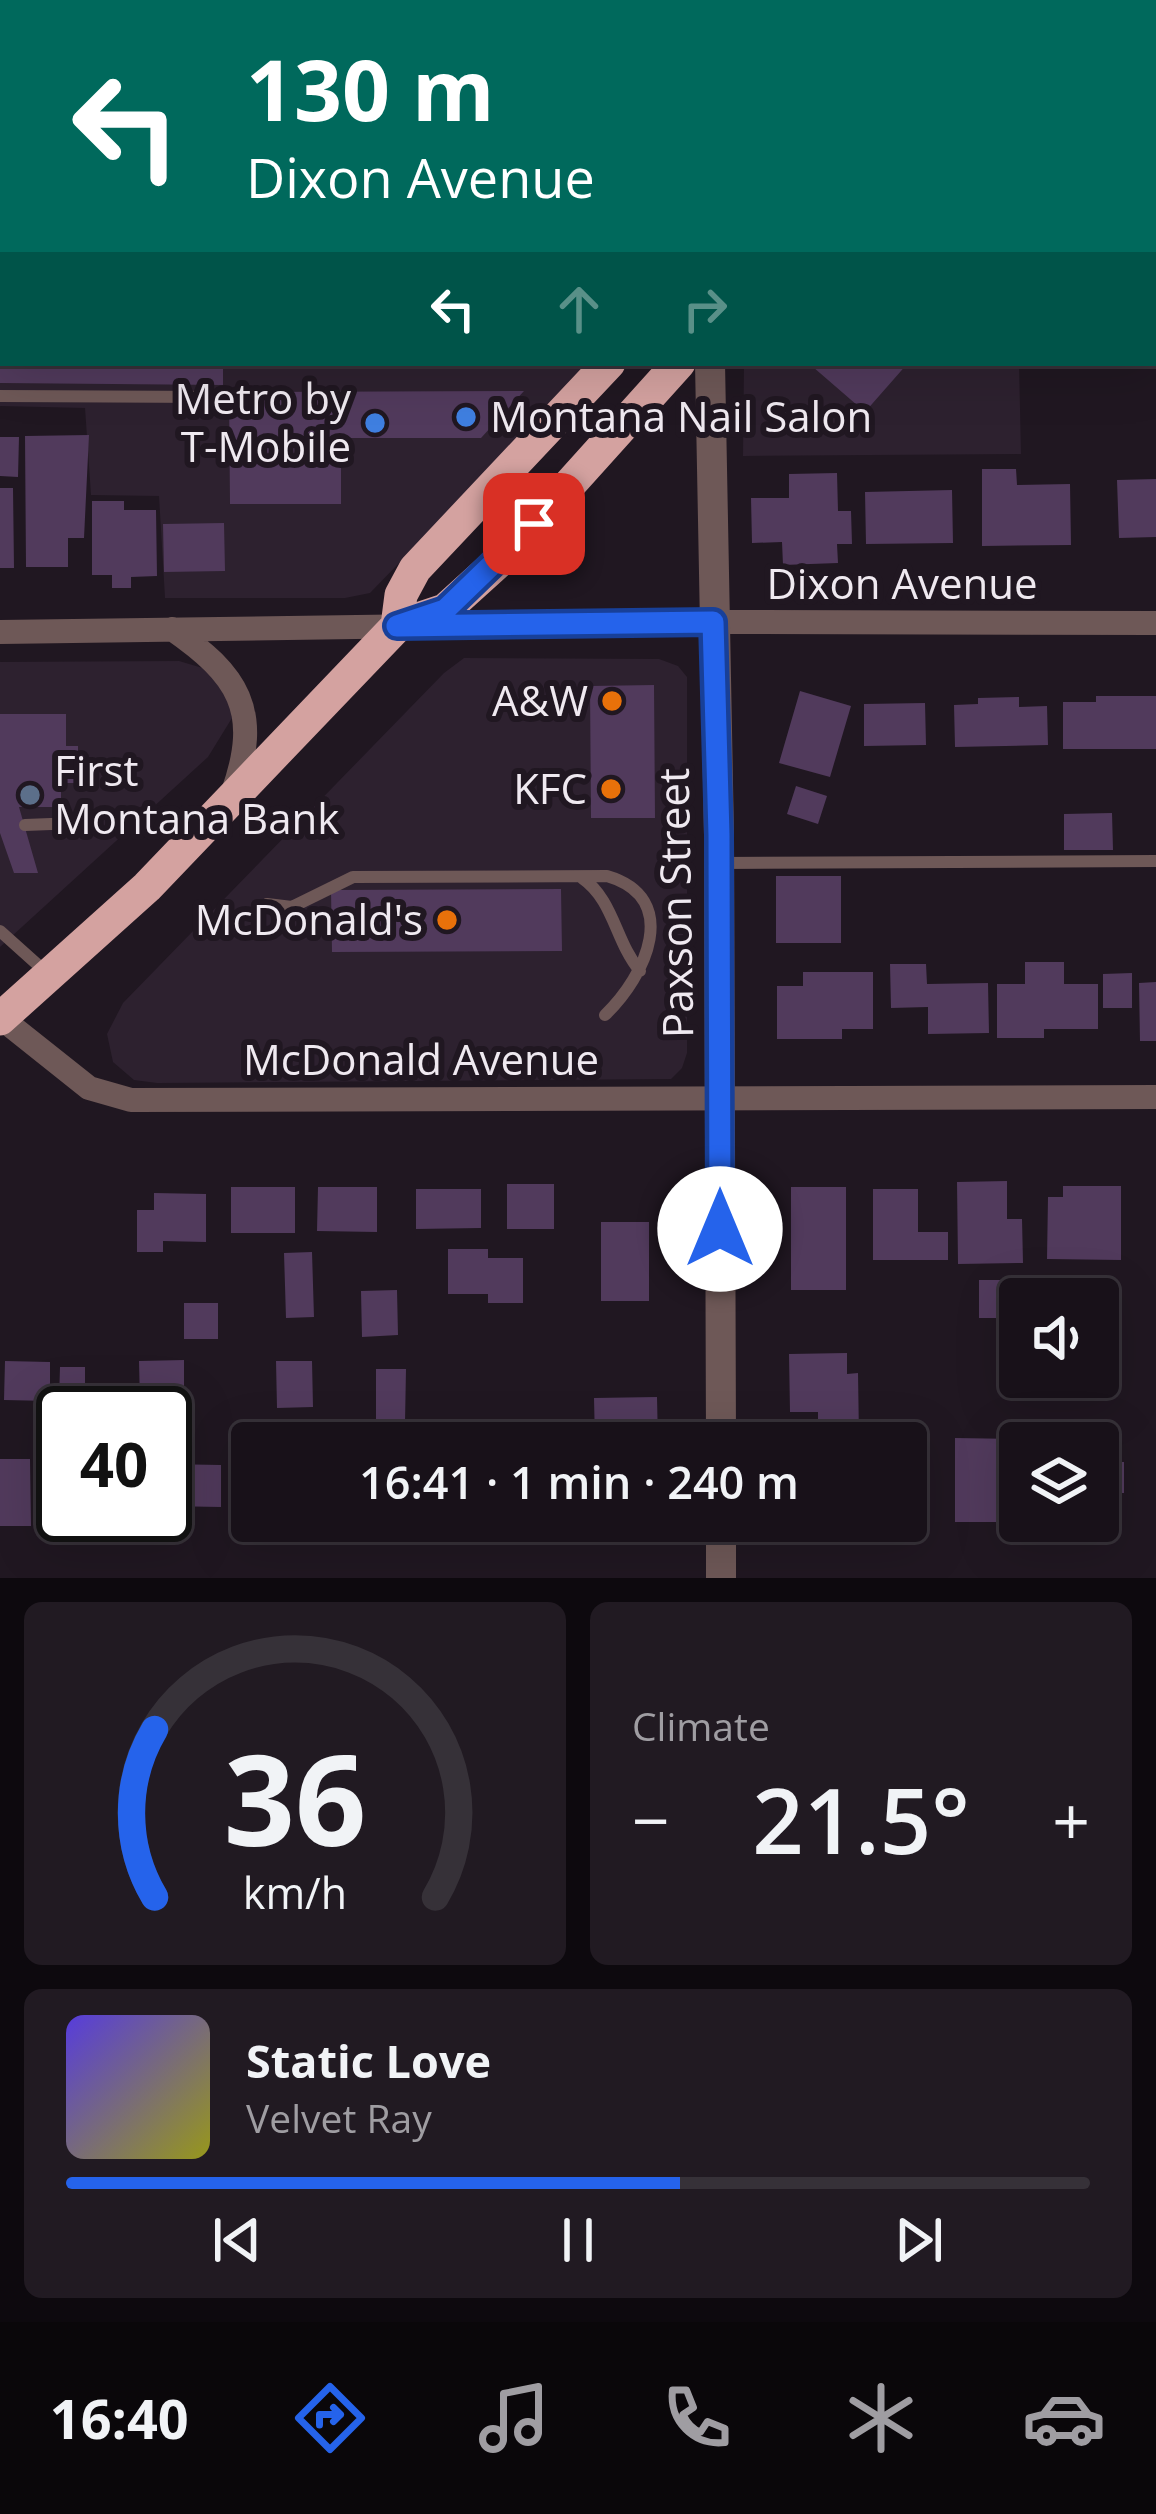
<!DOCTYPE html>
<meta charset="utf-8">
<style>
:root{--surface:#181119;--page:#211a22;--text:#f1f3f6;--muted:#9f9da2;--line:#363138;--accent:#2563eb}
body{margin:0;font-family:"Open Sans",sans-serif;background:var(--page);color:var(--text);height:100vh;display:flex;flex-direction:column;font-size:45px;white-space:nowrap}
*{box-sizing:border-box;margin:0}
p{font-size:39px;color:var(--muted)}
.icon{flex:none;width:66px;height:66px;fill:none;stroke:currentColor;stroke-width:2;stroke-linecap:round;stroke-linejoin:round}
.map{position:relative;height:1578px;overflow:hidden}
.sheet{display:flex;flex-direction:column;gap:24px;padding:24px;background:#0d090e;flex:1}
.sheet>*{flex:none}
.hud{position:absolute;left:0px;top:0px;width:1158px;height:366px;box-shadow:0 12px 48px #0002,0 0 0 3px var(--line);background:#00695c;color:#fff;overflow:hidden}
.controls{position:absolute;left:999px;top:1278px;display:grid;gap:24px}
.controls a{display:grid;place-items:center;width:120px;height:120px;border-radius:12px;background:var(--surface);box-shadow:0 12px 48px #0002,0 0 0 3px var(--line);font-size:60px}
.speed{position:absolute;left:36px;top:1386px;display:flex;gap:24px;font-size:60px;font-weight:700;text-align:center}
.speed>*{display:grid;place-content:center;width:156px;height:156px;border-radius:50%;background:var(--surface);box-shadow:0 12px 48px #0002,0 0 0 3px var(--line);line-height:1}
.speed .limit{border:6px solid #111;border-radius:18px;background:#fff;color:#111}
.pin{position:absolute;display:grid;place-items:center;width:102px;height:102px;color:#fff;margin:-51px;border-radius:24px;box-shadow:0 6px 18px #0006}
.me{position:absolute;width:132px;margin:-66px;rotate:0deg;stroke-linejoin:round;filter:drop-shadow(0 0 9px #0008)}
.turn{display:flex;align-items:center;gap:42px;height:252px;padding:0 48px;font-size:54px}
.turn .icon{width:156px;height:156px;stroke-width:2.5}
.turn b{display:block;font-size:84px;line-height:102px}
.lanes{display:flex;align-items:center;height:114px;padding:0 48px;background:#0003;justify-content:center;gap:60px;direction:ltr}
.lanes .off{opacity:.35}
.big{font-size:90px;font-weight:600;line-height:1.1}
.sheet .tile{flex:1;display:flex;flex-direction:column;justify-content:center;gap:18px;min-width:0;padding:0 42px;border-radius:18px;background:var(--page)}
.sheet .dial{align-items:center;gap:0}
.dial svg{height:312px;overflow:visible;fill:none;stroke:var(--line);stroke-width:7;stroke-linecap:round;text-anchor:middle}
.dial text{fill:var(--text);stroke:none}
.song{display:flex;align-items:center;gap:36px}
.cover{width:144px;height:144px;border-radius:18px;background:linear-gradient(135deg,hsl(250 70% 55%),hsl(60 70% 35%))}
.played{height:12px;border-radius:6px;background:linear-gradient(90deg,var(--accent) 60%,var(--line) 60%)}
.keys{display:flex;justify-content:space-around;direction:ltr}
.heat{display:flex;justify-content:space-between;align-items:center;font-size:66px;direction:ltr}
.sheet .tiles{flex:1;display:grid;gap:24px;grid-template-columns:1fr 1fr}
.tile:last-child{grid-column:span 2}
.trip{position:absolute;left:231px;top:1422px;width:696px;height:120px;border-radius:12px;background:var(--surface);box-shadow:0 12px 48px #0002,0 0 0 3px var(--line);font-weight:600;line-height:120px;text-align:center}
.dock{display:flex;height:192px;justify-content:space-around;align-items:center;background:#0a070a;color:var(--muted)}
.dock .icon{width:84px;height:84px}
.dock .selected{color:var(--accent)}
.dock b{font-size:54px;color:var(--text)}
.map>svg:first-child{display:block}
.built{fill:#2d212f}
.building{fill:#513a5c}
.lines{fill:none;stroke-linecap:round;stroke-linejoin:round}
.service{stroke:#6e5857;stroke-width:12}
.minor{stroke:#6e5857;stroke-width:24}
.tertiary{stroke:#6e5857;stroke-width:30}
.trunk{stroke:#d4a2a0;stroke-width:33}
.route-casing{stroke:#184099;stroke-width:30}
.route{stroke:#2563eb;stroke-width:21}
.shop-dot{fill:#3f7fe0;stroke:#201721;stroke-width:4.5}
.food-dot{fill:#e8710a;stroke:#201721;stroke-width:4.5}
.service-dot{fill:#5c6f8a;stroke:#201721;stroke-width:4.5}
.labels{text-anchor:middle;stroke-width:12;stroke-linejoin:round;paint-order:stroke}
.poi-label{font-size:42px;fill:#efe9f0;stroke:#201721;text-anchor:end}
.street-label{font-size:42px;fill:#efe9f0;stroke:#201721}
</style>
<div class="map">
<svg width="1156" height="1578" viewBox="0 0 1156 1578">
<rect width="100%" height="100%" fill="#201721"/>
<!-- built -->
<path class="built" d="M 0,0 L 685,0 L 685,3 L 3,3 L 0,121 Z
M 0,179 L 3,363 L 593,363 L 370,593 L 345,598 L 165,598 L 159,496 L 91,495 L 85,408 L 0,406 Z
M 744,363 L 1019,363 L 1021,454 L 743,456 Z
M 464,658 L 659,659 L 678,666 L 687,677 L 687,1053 L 682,1068 L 671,1079 L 157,1083 L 134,1080 L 113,1062 L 107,1034 L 123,1003 L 444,673 Z
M 179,661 L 206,669 L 229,698 L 232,718 L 208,757 L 0,947 L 0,662 Z"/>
<!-- building -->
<path class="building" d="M 0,363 L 223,363 L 223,385 L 0,383 Z
M 817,363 L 908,363 L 865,412 L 813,367 Z
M 524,391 L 481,438 L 341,438 L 341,504 L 230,504 L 229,392 Z
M 89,435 L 84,538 L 68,538 L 68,567 L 26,567 L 25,436 Z
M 0,437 L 19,437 L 18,477 L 0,476 Z
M 982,469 L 1016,469 L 1017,485 L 1070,484 L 1071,545 L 982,546 Z
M 837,473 L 838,511 L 851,511 L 852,544 L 837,544 L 838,563 L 783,565 L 782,542 L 752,543 L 751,498 L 789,498 L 789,474 Z
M 1156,479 L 1156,537 L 1119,538 L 1117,480 Z
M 0,488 L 13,488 L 14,568 L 0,568 Z
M 952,490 L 953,543 L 866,544 L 865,492 Z
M 92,501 L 124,501 L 124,510 L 156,510 L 157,576 L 131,577 L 131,588 L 112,588 L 112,575 L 92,575 Z
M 224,523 L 225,571 L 164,572 L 163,524 Z
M 654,685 L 655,818 L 591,818 L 590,686 Z
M 800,691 L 851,706 L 830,777 L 779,763 Z
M 1096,696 L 1156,696 L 1156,749 L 1063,749 L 1063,702 L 1096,702 Z
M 1019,697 L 1019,707 L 1047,706 L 1048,745 L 955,747 L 954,705 L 978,704 L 978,698 Z
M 925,703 L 926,745 L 864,746 L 864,704 Z
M 0,714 L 66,714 L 66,746 L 78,746 L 78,783 L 61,783 L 61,807 L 19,807 L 38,873 L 14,873 L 0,833 Z
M 796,786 L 827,796 L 818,824 L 787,814 Z
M 1112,813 L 1113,850 L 1064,850 L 1064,814 Z
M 776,876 L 841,876 L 841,943 L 776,943 Z
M 561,889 L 562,951 L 332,952 L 331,890 Z
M 1025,962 L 1064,962 L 1064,984 L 1098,984 L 1098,1029 L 1044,1029 L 1044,1038 L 997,1038 L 997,984 L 1025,984 Z
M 890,964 L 926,964 L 927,984 L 988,983 L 989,1033 L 928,1034 L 928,1007 L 891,1008 Z
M 803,972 L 873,972 L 873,1029 L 842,1029 L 842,1039 L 777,1039 L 777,986 L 803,986 Z
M 1132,973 L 1132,1008 L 1103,1008 L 1103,974 Z
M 1156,982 L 1156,1041 L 1140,1041 L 1139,983 Z
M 1007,1181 L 1007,1219 L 1022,1219 L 1023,1263 L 958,1264 L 957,1182 Z
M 507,1184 L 554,1184 L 554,1229 L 507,1229 Z
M 1063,1186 L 1121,1186 L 1121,1260 L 1047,1259 L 1048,1197 L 1063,1197 Z
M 231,1187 L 295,1187 L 295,1233 L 231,1233 Z
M 318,1187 L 377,1187 L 377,1232 L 317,1231 Z
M 791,1187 L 846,1187 L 846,1290 L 791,1290 Z
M 416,1189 L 481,1189 L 481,1228 L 416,1229 Z
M 873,1189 L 918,1189 L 918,1232 L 948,1232 L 948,1260 L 873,1260 Z
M 154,1193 L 206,1194 L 206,1242 L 163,1241 L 163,1252 L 137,1252 L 137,1210 L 154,1210 Z
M 601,1222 L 649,1222 L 649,1301 L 601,1301 Z
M 448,1249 L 488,1249 L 488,1258 L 523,1258 L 523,1303 L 488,1303 L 488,1294 L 448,1294 Z
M 312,1252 L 314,1317 L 286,1318 L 284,1253 Z
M 979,1280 L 1026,1280 L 1020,1318 L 979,1318 Z
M 397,1290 L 398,1335 L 362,1337 L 361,1291 Z
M 184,1303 L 218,1303 L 218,1339 L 184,1339 Z
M 847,1353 L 847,1374 L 858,1373 L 859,1437 L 818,1438 L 818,1412 L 790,1412 L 789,1354 Z
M 184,1360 L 184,1403 L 140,1403 L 139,1361 Z
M 5,1361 L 50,1362 L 50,1401 L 4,1400 Z
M 276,1361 L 312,1361 L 313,1407 L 277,1408 Z
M 60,1367 L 85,1367 L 85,1401 L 59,1400 Z
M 376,1369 L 406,1369 L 405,1423 L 376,1423 Z
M 657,1397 L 658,1443 L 595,1443 L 594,1398 Z
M 955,1438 L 1020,1439 L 1020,1485 L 999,1485 L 999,1522 L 955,1522 Z
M 237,1453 L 252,1453 L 252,1500 L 237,1500 Z
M 0,1459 L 30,1459 L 31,1526 L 0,1526 Z
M 1098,1462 L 1124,1462 L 1124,1493 L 1098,1493 Z
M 165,1464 L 221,1465 L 221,1507 L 165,1506 Z
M 906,1465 L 920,1465 L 920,1515 L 906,1515 Z"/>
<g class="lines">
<!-- service -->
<path class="service" d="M 0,396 L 215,397
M 25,825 L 77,823
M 720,863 L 1156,861
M 582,878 C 614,900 615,941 640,971
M 267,904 L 292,907 L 353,877 L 607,876 C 682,898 646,976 605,1015
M 0,931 L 48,974"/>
<!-- minor -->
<path class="minor" d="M 1155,139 L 1156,139
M 0,147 L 3,147
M 172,629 C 238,675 262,710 233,792
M 0,632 L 713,622 L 1156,623
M 1,1018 L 89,1088 L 131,1100 L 1156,1097"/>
<!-- tertiary -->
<path class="tertiary" d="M 704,0 L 704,3
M 710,363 L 719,835 L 721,1443
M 721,1521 L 721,1578"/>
<!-- trunk -->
<path class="trunk" d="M 953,3 L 956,0
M 1017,3 L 1020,0
M 397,626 L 401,595 L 415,569 L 609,363
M 0,1019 L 147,887 L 397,626 L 445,610 L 507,554 L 679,363"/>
</g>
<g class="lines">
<defs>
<path id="route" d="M 534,524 L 445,610 L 397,626 L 713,622 L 719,835 L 720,1229"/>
</defs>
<!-- route casing -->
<use href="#route" class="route-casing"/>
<!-- route -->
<use href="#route" class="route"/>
</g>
<!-- markers -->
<g class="shop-dot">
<circle cx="466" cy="417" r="12"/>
<circle cx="375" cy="423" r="12"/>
</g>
<g class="food-dot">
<circle cx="612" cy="701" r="12"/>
<circle cx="611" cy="789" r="12"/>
<circle cx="447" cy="920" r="12"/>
</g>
<circle class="service-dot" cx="30" cy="795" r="12"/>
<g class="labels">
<!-- poi labels -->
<g class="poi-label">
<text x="351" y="414">Metro by<tspan x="351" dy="48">T-Mobile</tspan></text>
<text x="490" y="432" text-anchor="start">Montana Nail Salon</text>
<text x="588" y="716">A&amp;W</text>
<text x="54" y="786" text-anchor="start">First<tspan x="54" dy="48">Montana Bank</tspan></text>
<text x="587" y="804">KFC</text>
<text x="423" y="935">McDonald's</text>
</g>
<!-- street labels -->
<g class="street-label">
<text x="902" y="599">Dixon Avenue</text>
<text transform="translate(676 903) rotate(-91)" y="15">Paxson Street</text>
<text x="421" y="1075">McDonald Avenue</text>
</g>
</g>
</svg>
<div class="controls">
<a><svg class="icon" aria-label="sound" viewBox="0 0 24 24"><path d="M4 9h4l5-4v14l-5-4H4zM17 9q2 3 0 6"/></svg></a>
<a><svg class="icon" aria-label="layers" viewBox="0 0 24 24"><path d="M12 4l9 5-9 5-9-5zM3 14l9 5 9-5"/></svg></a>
</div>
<div class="speed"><div class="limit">40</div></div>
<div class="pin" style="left:534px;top:524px;background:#d93025"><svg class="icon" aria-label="arrive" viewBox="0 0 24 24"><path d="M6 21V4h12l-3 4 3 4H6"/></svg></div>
<svg class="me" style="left:720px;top:1229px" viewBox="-20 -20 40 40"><circle r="19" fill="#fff"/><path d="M0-13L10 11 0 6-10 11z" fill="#2563eb"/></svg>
<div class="trip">16:41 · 1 min · 240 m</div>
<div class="hud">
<div class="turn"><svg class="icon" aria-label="left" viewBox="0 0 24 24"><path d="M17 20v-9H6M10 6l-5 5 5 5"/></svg><div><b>130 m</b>Dixon Avenue</div></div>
<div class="lanes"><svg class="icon" aria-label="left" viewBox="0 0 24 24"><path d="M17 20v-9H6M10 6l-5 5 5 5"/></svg><svg class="icon off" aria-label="ahead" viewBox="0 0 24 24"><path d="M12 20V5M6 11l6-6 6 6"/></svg><svg class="icon off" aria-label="right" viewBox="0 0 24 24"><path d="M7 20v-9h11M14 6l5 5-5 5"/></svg></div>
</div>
</div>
<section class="sheet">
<div class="tiles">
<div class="tile dial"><svg viewBox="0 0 100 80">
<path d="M14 69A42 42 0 1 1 86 69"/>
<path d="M14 69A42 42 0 0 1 14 26" stroke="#2563eb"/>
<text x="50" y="56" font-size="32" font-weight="700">36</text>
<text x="50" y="72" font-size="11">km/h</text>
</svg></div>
<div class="tile"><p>Climate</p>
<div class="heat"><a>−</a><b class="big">21.5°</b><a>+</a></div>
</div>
<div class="tile">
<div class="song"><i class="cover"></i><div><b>Static Love</b><p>Velvet Ray</p></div></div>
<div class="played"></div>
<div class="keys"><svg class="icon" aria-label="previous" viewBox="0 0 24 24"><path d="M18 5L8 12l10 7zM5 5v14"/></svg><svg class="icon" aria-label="pause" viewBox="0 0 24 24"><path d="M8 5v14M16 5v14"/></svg><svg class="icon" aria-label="next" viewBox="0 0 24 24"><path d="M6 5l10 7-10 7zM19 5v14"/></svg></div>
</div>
</div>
</section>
<nav class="dock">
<b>16:40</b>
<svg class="icon selected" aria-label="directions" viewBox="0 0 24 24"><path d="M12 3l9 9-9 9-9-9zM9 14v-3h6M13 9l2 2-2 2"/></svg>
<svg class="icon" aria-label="music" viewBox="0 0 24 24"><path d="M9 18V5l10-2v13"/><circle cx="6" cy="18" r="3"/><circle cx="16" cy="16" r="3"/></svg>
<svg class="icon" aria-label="phone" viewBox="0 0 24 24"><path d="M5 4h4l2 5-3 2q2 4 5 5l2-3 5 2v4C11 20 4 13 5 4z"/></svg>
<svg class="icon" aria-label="climate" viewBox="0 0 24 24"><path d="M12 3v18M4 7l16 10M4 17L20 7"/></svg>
<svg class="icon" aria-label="car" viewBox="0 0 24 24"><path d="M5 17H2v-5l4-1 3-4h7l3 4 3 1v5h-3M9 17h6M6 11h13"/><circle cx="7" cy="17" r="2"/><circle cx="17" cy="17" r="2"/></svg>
</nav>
